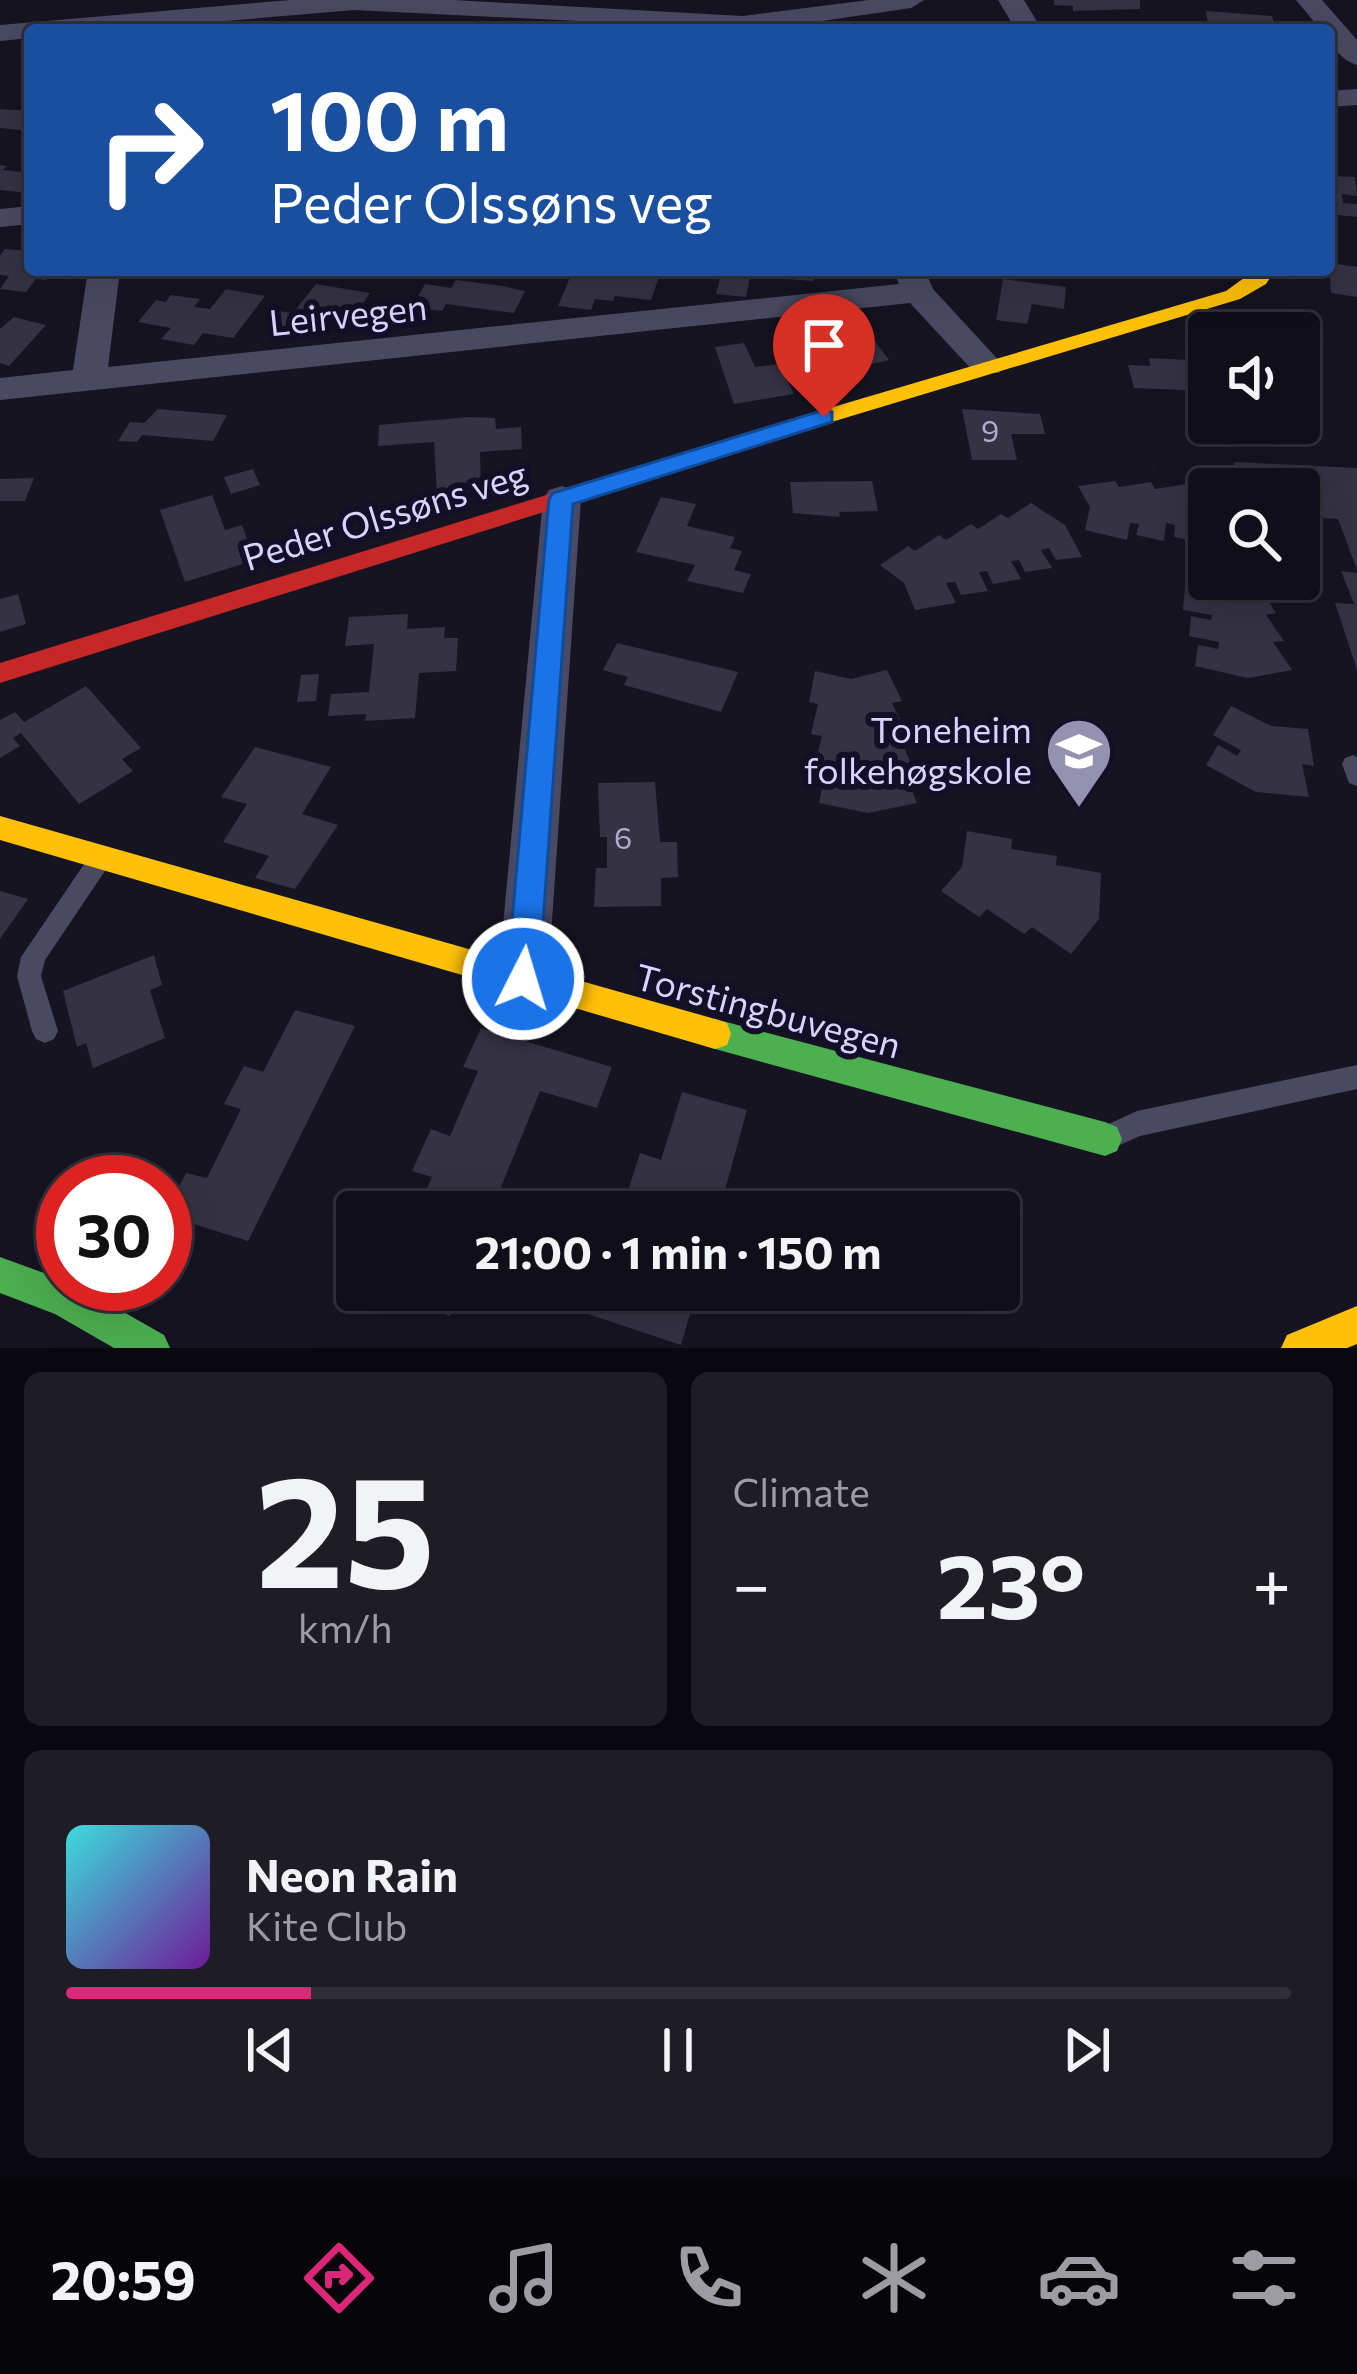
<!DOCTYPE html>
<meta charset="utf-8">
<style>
:root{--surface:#100f19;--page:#1e1d26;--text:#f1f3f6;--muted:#9c9ca2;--line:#302f38;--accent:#db2777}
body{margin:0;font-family:Commissioner,sans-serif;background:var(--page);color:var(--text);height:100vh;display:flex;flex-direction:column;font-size:45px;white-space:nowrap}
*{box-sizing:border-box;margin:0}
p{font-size:39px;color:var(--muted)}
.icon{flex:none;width:66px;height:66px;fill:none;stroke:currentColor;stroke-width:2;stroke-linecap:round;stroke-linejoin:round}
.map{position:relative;height:1348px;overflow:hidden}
.drawer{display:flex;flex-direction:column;gap:24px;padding:24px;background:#09080e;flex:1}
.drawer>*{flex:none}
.hud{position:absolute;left:24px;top:24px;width:1311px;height:252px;border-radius:12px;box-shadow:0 12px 48px #0002,0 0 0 3px var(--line);background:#1a4fa0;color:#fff;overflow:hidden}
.buttons{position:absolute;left:1188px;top:312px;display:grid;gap:24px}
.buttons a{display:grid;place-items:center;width:132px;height:132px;border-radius:12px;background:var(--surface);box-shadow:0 12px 48px #0002,0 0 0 3px var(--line);font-size:60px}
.speed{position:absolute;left:36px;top:1155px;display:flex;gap:24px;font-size:60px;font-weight:700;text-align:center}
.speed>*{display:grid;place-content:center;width:156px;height:156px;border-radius:50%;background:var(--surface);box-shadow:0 12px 48px #0002,0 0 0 3px var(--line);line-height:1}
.speed .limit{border:18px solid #d22;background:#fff;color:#111}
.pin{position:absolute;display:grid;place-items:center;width:102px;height:102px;color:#fff;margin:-123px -51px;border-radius:50% 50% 50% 0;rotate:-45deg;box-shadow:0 0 12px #0007}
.pin .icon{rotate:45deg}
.me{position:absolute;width:132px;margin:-66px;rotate:5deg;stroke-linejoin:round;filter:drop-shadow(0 0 9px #0008)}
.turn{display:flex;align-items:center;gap:42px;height:252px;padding:0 48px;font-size:54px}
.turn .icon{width:156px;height:156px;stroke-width:2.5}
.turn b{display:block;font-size:84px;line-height:102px}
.big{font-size:90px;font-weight:700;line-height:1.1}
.drawer .widget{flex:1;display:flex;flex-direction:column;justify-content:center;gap:18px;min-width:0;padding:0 42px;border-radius:18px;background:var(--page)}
.drawer .dial{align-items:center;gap:0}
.dial b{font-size:156px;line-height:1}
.song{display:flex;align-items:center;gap:36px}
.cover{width:144px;height:144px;border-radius:18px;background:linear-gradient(135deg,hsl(180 70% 55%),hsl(280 70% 35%))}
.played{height:12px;border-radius:6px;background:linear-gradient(90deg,var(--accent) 20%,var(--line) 20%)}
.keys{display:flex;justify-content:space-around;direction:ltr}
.heat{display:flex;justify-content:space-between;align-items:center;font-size:66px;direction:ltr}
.drawer .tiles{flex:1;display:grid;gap:24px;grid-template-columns:1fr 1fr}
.widget:last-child{grid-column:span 2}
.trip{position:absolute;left:336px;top:1191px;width:684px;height:120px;border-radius:12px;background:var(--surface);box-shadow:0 12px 48px #0002,0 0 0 3px var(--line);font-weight:700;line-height:120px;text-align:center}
.tab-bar{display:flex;height:192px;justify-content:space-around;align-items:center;background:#06060a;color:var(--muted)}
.tab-bar .icon{width:84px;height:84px}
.tab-bar .selected{color:var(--accent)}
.tab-bar b{font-size:54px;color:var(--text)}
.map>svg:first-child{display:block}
.building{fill:#343243}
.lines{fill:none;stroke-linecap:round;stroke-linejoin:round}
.lane{fill:#4a4962;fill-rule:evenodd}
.street{fill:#4a4962;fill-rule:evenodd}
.fast{fill:#4caf50;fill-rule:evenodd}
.slow{fill:#ffc107;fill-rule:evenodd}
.jam{fill:#c62828;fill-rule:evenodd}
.route{fill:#1a73e8;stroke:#114b97;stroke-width:3}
.labels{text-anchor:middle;stroke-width:12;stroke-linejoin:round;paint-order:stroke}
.number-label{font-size:30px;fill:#b0acd0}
.street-label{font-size:36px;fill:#d9d4ff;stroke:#130f26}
.poi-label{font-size:36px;fill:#d9d4ff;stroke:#130f26;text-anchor:end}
</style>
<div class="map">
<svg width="1357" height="1348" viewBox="0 0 1357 1348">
<rect width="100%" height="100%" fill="#161421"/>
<!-- building -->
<path class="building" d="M 1054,0 L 1140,0 L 1140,9 L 1073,11 L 1073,6 L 1054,5 Z
M 1206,11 L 1272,16 L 1275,27 L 1229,25 L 1230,30 L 1200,30 L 1199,24 L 1208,24 Z
M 0,109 L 30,111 L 30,120 L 21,130 L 0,128 Z
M 0,165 L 7,166 L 3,170 L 30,173 L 30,193 L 0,190 Z
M 1329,176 L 1355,177 L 1357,196 L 1342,194 L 1343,203 L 1357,204 L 1357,217 L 1329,214 Z
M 5,249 L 30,251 L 30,270 L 53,270 L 46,280 L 36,279 L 26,292 L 0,289 L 9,276 L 0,275 L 0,255 Z
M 1329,263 L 1357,267 L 1357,297 L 1331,293 Z
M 573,270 L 622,270 L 660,274 L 651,300 L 615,296 L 613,301 L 595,299 L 591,310 L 558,306 Z
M 722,270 L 815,270 L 813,281 L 750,276 L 746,297 L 716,294 Z
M 1003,279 L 1066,287 L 1064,309 L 1032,304 L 1027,324 L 996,320 Z
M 456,280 L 503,286 L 525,291 L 514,313 L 446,304 L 442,311 L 412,307 L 425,284 L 451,288 Z
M 316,284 L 370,293 L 352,319 L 324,314 L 309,335 L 266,327 L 279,311 L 293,313 Z
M 226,289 L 265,296 L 233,338 L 203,333 L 194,345 L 161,339 L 171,328 L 138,322 L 156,300 L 165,302 L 171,295 L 200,299 L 194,307 L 210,309 Z
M 14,317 L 46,325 L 9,366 L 0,363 L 0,329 Z
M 832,329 L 842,342 L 871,336 L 889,360 L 824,376 L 797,337 Z
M 744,343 L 755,367 L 779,364 L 794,394 L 734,404 L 715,347 Z
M 1149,358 L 1209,361 L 1209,391 L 1134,388 L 1128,365 L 1150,366 Z
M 158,409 L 227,415 L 213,441 L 142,435 L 137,442 L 118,441 L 130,422 L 144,423 Z
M 962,409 L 1040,414 L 1045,434 L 1011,434 L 1017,460 L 972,460 Z
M 469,417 L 495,418 L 496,429 L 521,427 L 522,449 L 480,452 L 481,491 L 437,495 L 434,442 L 378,446 L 379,425 Z
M 1234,462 L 1357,468 L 1357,570 L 1338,519 L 1299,517 L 1299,489 L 1228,489 L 1226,479 L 1239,480 Z
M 253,469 L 260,485 L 231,494 L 224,477 Z
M 34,478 L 25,501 L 0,501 L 0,479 Z
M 872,481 L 878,511 L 839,512 L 840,517 L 793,513 L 790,482 Z
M 1115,481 L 1119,487 L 1151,482 L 1155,489 L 1187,484 L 1205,512 L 1202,543 L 1174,537 L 1175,525 L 1166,523 L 1164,541 L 1136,535 L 1139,524 L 1130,523 L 1127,540 L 1085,530 L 1090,507 L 1078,486 Z
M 212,495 L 225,530 L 242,525 L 255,560 L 185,582 L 160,510 Z
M 661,497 L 696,504 L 687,526 L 735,537 L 730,548 L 742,551 L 734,570 L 751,574 L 743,593 L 687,581 L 695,565 L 636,552 Z
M 1031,503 L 1065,525 L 1082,557 L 1056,560 L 1049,548 L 1041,550 L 1052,568 L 1025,572 L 1019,560 L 1011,561 L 1021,579 L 993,584 L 987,571 L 979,572 L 988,591 L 961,595 L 955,582 L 946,583 L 956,603 L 915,610 L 904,583 L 880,565 L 908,546 L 915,551 L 939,535 L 946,540 L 971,524 L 978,529 L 1001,514 L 1008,518 Z
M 1341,571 L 1357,573 L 1357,670 L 1335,603 L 1354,604 Z
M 1186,579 L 1226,588 L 1256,583 L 1276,613 L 1266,615 L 1284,641 L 1273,642 L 1292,670 L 1248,678 L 1195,666 L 1198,645 L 1218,649 L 1219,642 L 1189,636 L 1191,616 L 1211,620 L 1212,615 L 1183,610 Z
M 18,594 L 26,624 L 0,632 L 0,599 Z
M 408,614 L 407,629 L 445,627 L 444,638 L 458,638 L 456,671 L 419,673 L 415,718 L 365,721 L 366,714 L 328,716 L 331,694 L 369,692 L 374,644 L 345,646 L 349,617 Z
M 617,643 L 738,672 L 721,712 L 624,685 L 628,677 L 603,670 Z
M 887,670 L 902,701 L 892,703 L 907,734 L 899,735 L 912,767 L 903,769 L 917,803 L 868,813 L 819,803 L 826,770 L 814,768 L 822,736 L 811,734 L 818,704 L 809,702 L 815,671 L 851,679 Z
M 319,674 L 316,701 L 297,702 L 301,675 Z
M 86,686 L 141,748 L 122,759 L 133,771 L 79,804 L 21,733 L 13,738 L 20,746 L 0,758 L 0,720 L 15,712 L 24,722 Z
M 1231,706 L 1271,726 L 1308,729 L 1314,766 L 1302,764 L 1309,797 L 1256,792 L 1206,765 L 1218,745 L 1237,756 L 1241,750 L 1213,735 Z
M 255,747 L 331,767 L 302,814 L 338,825 L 295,889 L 255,878 L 269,856 L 223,842 L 247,804 L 221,797 Z
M 655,782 L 660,842 L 677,842 L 678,877 L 661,878 L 661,906 L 594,907 L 596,868 L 607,868 L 607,837 L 600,837 L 598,783 Z
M 967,831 L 1012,839 L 1011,849 L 1057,856 L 1056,865 L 1101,873 L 1099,919 L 1071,954 L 1032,927 L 1024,934 L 987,909 L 979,917 L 941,891 L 962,867 Z
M 0,891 L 28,899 L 0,939 Z
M 154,955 L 162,985 L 150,990 L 165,1038 L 93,1068 L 86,1043 L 77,1047 L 63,991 Z
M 295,1010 L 355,1026 L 248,1241 L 165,1215 L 186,1173 L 207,1178 L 241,1109 L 224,1104 L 244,1066 L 263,1072 Z
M 481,1028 L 612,1067 L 597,1108 L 540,1091 L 491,1212 L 417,1212 L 432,1177 L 412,1171 L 431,1129 L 450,1136 L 478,1071 L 463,1067 Z
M 682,1092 L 747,1110 L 719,1212 L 644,1212 L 648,1200 L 627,1194 L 640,1153 L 661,1160 Z
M 377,1290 L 460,1290 L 450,1316 Z
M 596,1290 L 697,1290 L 681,1345 L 588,1314 Z"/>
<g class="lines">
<!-- lane -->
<path class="lane" d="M 1353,755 L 1357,757 L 1357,786 L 1349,783 L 1342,764 L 1345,758 Z
M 101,848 L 109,851 L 113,858 L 109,865 L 45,960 L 41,976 L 58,1031 L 54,1039 L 45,1043 L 36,1039 L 32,1031 L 17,976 L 21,957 L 93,851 Z
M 1357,1065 L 1357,1089 L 1140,1136 L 1111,1149 L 1102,1145 L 1098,1136 L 1102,1127 L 1137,1111 Z"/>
<!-- street -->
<path class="street" d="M 290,0 L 453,0 L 743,16 L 869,0 L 924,0 L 911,8 L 761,30 L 354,10 L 122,30 L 30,30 L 30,38 L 0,41 L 0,25 Z
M 998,0 L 1024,0 L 1042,30 L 1016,30 Z
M 1296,0 L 1322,0 L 1357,40 L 1357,65 C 1342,61 1329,45 1329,30 L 1321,30 Z
M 1357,89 L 1357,105 L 1329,107 L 1329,91 Z
M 30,206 L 30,224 L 0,227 L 0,209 Z
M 88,270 L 120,270 L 108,367 L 899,284 L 893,270 L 925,270 L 933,289 L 1004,366 L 999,373 L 975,373 L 910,303 L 0,400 L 0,378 L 73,370 Z
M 562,486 L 575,490 L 581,499 L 548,979 L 541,995 L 523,1001 L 505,995 L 498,979 L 543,499 L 549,490 Z"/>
<!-- fast -->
<path class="fast" d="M 715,1019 L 1105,1122 L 1117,1127 L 1122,1139 L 1117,1151 L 1105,1156 L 715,1049 L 703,1045 L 699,1034 L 703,1023 Z
M 0,1257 L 63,1280 L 63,1284 L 78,1286 L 164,1335 L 170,1348 L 114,1348 L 55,1314 L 0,1293 Z"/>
<!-- slow -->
<path class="slow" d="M 1255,270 L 1275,270 L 1266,284 L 1240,299 L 805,430 L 797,432 L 786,425 L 789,420 L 1226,291 Z
M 0,816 L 715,1019 L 727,1023 L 731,1034 L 727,1045 L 715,1049 L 0,840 Z
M 1357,1306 L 1357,1344 L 1347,1348 L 1281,1348 L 1287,1335 Z"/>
<!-- jam -->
<path class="jam" d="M 797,418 L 805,420 L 805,430 L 0,683 L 0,663 Z"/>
</g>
<!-- route -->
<path class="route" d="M 824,410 L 832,412 L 832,422 L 573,504 L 539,979 L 535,989 L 523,994 L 512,989 L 507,979 L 549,499 L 553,493 Z"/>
<!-- icons -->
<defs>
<symbol id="university-pin" viewBox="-11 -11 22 30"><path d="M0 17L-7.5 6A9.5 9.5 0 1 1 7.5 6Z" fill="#9591b1" stroke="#130f26"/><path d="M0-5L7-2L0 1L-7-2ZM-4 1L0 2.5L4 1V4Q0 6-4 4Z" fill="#fff"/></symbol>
</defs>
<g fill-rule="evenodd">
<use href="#university-pin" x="1041" y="713" width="76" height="104"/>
</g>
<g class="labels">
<!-- number labels -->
<g class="number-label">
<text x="990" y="442">9</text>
<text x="623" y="849">6</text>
</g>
<!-- street labels -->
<g class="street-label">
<text transform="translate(348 315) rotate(-6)" y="13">Leirvegen</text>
<text transform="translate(385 516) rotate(-17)" y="13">Peder Olssøns veg</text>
<text transform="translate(768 1011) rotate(15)" y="13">Torstingbuvegen</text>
</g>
<!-- poi labels -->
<g class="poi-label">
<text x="1032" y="743">Toneheim<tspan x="1032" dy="41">folkehøgskole</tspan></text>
</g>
</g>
</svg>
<div class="buttons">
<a><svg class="icon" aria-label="sound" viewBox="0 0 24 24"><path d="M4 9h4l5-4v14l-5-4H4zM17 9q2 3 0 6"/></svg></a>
<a><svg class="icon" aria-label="search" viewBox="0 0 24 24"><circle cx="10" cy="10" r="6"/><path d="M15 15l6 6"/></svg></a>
</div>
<div class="speed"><div class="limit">30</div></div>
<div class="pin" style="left:824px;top:417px;background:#d93025"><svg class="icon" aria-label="arrive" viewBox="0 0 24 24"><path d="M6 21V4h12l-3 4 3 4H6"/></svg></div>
<svg class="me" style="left:523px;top:979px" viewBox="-20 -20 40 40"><circle r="17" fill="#1a73e8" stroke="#fff" stroke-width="3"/><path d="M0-11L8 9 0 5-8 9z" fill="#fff"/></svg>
<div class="trip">21:00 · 1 min · 150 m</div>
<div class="hud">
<div class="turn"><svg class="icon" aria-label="right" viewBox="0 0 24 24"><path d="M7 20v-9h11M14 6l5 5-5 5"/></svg><div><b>100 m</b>Peder Olssøns veg</div></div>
</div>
</div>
<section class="drawer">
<div class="tiles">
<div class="widget dial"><b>25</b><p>km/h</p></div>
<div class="widget"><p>Climate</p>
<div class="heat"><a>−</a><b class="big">23°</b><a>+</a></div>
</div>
<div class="widget">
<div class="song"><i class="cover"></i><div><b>Neon Rain</b><p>Kite Club</p></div></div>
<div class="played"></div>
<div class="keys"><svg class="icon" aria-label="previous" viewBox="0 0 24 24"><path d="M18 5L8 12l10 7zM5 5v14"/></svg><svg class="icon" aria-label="pause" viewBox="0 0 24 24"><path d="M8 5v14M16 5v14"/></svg><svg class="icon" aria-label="next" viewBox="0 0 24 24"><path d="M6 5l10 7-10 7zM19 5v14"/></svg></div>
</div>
</div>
</section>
<nav class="tab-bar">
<b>20:59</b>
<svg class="icon selected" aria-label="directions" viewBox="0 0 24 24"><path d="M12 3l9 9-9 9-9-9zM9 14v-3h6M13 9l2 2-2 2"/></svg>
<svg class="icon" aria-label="music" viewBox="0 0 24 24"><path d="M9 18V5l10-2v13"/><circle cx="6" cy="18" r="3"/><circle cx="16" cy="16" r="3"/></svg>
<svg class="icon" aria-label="phone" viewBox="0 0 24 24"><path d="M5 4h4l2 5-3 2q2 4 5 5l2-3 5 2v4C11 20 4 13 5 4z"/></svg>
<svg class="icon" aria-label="climate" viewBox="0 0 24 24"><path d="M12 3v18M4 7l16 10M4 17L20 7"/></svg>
<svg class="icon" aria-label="car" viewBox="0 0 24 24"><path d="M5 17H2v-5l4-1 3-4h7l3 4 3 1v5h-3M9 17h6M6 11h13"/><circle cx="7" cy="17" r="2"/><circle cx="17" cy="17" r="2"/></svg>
<svg class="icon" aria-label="filters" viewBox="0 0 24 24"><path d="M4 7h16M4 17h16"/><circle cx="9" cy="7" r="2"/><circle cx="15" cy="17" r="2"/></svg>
</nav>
